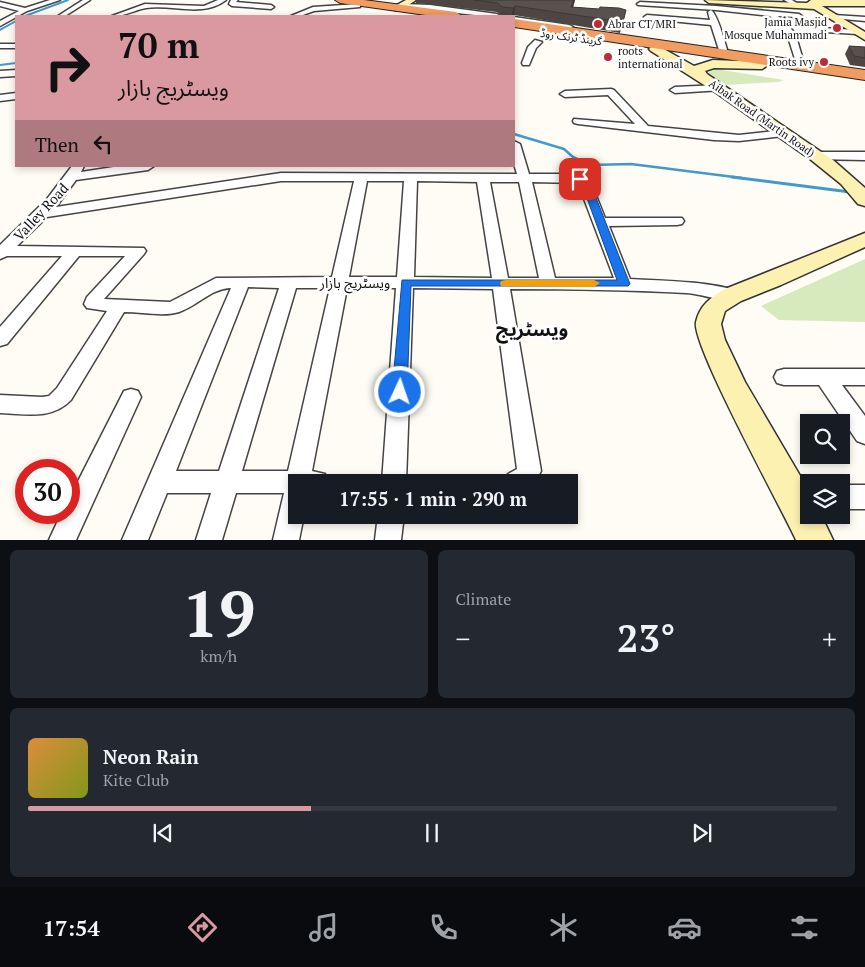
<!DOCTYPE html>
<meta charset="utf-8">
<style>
:root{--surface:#171b24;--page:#242831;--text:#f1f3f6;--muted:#9ea1a6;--line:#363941;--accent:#da99a0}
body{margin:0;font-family:"PT Serif","Noto Sans Arabic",serif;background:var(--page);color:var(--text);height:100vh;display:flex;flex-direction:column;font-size:19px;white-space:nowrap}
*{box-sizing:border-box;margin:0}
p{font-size:16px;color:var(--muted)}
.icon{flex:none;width:28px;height:28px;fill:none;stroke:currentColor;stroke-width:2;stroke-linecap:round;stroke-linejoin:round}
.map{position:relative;height:540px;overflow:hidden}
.sheet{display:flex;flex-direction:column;gap:10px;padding:10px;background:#0d0f14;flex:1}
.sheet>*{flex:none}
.guide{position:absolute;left:15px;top:15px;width:500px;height:152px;border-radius:0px;box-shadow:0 2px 8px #0003;background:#da99a0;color:#111;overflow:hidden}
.controls{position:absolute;left:800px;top:414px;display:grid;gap:10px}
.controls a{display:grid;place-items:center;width:50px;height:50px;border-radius:0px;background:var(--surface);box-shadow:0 2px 8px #0003;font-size:25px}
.speed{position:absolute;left:15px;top:459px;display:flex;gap:10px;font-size:25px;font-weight:700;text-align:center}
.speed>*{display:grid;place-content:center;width:65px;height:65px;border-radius:50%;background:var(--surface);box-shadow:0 2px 8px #0003;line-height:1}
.speed .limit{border:8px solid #d22;background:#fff;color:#111}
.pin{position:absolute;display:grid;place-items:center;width:42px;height:42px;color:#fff;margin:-21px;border-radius:10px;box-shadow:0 2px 8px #0006}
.me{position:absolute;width:55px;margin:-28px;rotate:3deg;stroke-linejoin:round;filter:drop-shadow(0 0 4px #0008)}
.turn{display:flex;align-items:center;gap:18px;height:105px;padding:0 20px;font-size:22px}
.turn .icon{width:65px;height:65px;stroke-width:2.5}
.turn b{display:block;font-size:35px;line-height:42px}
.then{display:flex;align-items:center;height:48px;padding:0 20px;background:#0003;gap:10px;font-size:19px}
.big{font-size:38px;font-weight:800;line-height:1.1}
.sheet .widget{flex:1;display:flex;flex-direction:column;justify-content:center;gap:8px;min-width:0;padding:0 18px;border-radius:8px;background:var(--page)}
.sheet .dial{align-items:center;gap:0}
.dial b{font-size:65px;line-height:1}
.song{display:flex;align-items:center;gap:15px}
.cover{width:60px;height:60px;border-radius:8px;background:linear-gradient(135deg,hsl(30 70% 55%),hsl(70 70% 35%))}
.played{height:5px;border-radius:2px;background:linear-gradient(90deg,var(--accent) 35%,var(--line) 35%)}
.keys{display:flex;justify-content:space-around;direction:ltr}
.heat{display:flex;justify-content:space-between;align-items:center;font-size:28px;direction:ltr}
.sheet .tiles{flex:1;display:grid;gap:10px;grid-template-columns:1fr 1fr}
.widget:last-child{grid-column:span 2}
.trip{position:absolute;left:288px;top:474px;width:290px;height:50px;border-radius:0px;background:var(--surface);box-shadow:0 2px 8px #0003;font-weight:800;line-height:50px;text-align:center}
.tabs{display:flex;height:80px;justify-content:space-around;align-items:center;background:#090b0e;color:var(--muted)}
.tabs .icon{width:35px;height:35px}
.tabs .selected{color:var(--accent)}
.tabs b{font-size:22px;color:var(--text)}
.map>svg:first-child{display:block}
.green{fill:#d6eabe}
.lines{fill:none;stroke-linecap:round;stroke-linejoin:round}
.stream-far2{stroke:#429acb;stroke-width:2}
.stream-far1{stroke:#429acb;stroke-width:2.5}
.stream{stroke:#429acb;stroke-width:3}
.street-casing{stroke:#444;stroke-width:3}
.secondary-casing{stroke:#333;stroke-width:3}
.highway-casing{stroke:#222;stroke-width:2}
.street{fill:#fff;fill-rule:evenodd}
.secondary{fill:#fdf1b2;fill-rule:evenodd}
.highway{fill:#f19c61;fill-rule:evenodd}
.wall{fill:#4d4642}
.shaded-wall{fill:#3e3936}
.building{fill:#59514d;stroke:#3e3936}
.route{fill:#1a73e8;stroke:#114b97}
.slow{fill:#f59e0b}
.poi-dot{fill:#bf2a38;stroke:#fff;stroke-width:2}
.labels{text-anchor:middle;stroke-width:5;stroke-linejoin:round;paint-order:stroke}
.far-poi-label{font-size:11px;fill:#111;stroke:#fff;text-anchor:end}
.far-street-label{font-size:11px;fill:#111;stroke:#fff}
.street-label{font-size:14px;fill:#111;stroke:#fff}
.district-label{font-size:19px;font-weight:bold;fill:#111;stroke:#fff}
</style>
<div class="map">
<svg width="865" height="540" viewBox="0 0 865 540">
<rect width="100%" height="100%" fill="#fffcf5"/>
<!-- green -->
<path class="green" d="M 716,69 L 784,80 L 778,82 L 725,85 L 707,73 Z
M 865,259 L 865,322 L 779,320 L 761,306 Z"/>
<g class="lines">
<!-- stream-far2 -->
<path class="stream-far2" d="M 25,16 L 68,0
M 0,30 L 16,21
M 0,65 L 16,63"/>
<!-- stream-far1 -->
<path class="stream-far1" d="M 514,134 L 564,149 L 573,157 L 590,165 L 631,164 L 742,178"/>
<!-- stream -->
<path class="stream" d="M 732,177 L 850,192"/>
<defs>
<path id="street" d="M 50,0 L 60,0 L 27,11 L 0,26 L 0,21 L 19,11 L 0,6 L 0,2 L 25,8 Z
M 83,0 L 90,0 L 65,16 L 58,16 Z
M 218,0 L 226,0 C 202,18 173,4 146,8 C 134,10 124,17 112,16 L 145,4 L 204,6 Z
M 231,0 L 238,0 L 236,2 L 271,5 L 274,7 L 271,9 L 232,6 L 229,4 Z
M 784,0 L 792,0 L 798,4 L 793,5 Z
M 640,2 L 716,6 L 799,14 L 809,21 L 809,25 L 803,25 L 795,17 L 778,16 L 795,33 L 803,60 L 796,62 L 787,34 L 770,16 L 716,10 L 638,5 L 637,4 Z
M 358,4 L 360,5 L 360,7 L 314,11 L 300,16 L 291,16 L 313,7 Z
M 404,4 L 430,5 L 497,14 L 500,16 L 484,16 L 402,7 L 402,5 Z
M 711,10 C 718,15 725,43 728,53 L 727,55 L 720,53 L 711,25 L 650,19 L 649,26 L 642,24 L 644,17 L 647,15 L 710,20 L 708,12 Z
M 834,15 L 865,17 L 865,21 L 832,18 L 832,16 Z
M 514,17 L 569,25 L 573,27 L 569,29 L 514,21 Z
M 822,28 L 857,30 L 861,32 L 857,34 L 825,32 L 821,30 Z
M 535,40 L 542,42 L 536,48 L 529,65 L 523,65 L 522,63 L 528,47 Z
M 0,44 L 16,44 L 16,48 L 0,48 Z
M 16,70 L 16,76 L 0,77 L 0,71 Z
M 719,85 L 724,88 L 722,90 L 675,93 L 670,90 L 675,87 Z
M 611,89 L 614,90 L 648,126 L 739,135 L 783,130 L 789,133 L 783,136 L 739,141 L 714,140 L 578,124 L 574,123 L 573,121 L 574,119 L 635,124 L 608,95 L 565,97 L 560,94 L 565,91 Z
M 16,93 L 16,99 L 0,101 L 0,95 Z
M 514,141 L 520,144 L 529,174 L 574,174 L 589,178 L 605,218 L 682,218 L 684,221 L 682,224 L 677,225 L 609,226 L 630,279 C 667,281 704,281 739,291 L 742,295 L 739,299 C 723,303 703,294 686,293 C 628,290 569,289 510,289 L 541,471 L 535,482 L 505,482 L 508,474 L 517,469 L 493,289 L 413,288 L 406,482 L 382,482 L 396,288 L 347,288 L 312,471 L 325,474 L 328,482 L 296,482 L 296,515 L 304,515 L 299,540 L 273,540 L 284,493 L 236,493 L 222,540 L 196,540 L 211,493 L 167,493 L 148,540 L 122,540 L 231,288 C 210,289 199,305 179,312 C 163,317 141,312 124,312 L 71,400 C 52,420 26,414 0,413 L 0,395 L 42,397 L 49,396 L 57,388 L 107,311 L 87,308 L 84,304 L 87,297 L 125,256 L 79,256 L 7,344 L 0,346 L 0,327 L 62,256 L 7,256 L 0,259 L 0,245 L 47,199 L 72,166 L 84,166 L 81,172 L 120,166 L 154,166 L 148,170 L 76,180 L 56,207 L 281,173 L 517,174 L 514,164 ZM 281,181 L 354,181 L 332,277 L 216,278 L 170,302 L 104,299 L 144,254 L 146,251 L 144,248 L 17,246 L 47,217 ZM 367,181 L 404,181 L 397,277 L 349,277 ZM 417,181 L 477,182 L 492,278 L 414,277 ZM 490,182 L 519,182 L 539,278 L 508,278 ZM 532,182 L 578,183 L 614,278 L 555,278 ZM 248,287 L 279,288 L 219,471 L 176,471 ZM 296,288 L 330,288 L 288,471 L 242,471 Z
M 816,152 L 865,152 L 865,160 L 812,159 L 810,156 L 812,153 Z
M 784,369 L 865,369 L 865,385 L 842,385 L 865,416 L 865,444 L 857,441 L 819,385 L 784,385 L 777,383 L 774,377 L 777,371 Z
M 131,389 L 138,391 L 141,397 L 76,540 L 49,540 L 62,512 L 69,512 L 69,499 L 124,391 Z
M 841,485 L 865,485 L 865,509 L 841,509 Z
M 378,515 L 404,515 L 401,540 L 375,540 Z"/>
<path id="secondary" d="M 406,0 L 416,0 L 401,10 L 395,10 L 395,6 Z
M 705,0 L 807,3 L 811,0 L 865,0 L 865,6 L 822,6 L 865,32 L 865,40 L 814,9 L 709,3 Z
M 658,43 L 662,44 L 664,46 L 662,48 L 694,66 L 713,60 L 766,62 L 768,65 L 762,69 L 714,68 L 705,71 L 707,74 L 833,160 L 865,188 L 865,206 L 858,204 L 841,184 L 810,159 L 715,92 L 651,51 L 649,49 L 654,44 Z
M 865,233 L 865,247 L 781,285 L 741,301 L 725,311 L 721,324 L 725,340 L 745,382 L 809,491 L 809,515 L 821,515 L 833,540 L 796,540 C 781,507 691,344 696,322 C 700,305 710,298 725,289 Z"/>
<path id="highway" d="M 335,0 L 364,0 L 456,12 L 462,16 L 433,16 L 340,3 Z
M 514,19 L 865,70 L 865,80 L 514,27 Z"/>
</defs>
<!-- street casing -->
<use href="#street" class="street-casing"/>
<!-- secondary casing -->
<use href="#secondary" class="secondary-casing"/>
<!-- highway casing -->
<use href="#highway" class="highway-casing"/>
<!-- street -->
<use href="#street" class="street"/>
<!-- secondary -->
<use href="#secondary" class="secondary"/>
<!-- highway -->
<use href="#highway" class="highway"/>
</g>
<!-- wall -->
<path class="wall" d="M 415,0 L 575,0 L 573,7 L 599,9 L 626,10 L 620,33 L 514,15 L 513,16 L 502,16 L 497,12 L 416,3 Z
M 849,46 L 865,47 L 865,67 L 850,65 L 845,54 Z"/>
<!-- shaded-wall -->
<path class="shaded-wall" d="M 574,0 L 575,0 L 571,14 L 571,7 Z
M 515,6 L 514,15 L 512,16 L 513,8 Z"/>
<!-- building -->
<path class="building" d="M 474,0 L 574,0 L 571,7 L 599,9 L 600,7 L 619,8 L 626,10 L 623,22 L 515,6 L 513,8 L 502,7 L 498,3 Z
M 849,46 L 865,47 L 865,58 L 854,56 Z"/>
<!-- route -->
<path class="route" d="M 580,176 L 589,180 L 630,284 L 628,286 L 411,286 L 407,392 L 405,396 L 400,397 L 394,396 L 392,392 L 402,280 L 617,280 L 581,182 L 575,179 Z"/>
<!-- slow -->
<path class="slow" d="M 506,280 L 594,280 L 600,283 L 594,287 L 501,286 L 500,284 L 501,281 Z"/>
<!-- markers -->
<g class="poi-dot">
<circle cx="598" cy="24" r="5"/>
<circle cx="837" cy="28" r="5"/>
<circle cx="608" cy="57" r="5"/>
<circle cx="824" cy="62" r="5"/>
</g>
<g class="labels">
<!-- far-poi labels -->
<g class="far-poi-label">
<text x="827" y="26">Jamia Masjid<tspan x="827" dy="13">Mosque Muhammadi</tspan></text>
<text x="608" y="28" text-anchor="start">Abrar CT/MRI</text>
<text x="618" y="55" text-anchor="start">roots<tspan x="618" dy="13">international</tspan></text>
<text x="814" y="66">Roots ivy</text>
</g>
<!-- far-street labels -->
<g class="far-street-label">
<text transform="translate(571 37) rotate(8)" y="4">گرینڈ ٹرنک روڈ</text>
<text transform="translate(762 118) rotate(35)" y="4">Aibak Road (Martin Road)</text>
</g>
<!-- street labels -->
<g class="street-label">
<text transform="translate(41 212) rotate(-47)" y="5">Valley Road</text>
<text x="355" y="288">ویسٹریج بازار</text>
</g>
<!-- district labels -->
<g class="district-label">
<text x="532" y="336">ویسٹریج</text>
</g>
</g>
</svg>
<div class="controls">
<a><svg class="icon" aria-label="search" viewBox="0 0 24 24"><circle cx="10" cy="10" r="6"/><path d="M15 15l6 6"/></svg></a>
<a><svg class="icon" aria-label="layers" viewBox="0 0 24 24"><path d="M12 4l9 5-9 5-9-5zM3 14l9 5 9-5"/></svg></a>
</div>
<div class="speed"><div class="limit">30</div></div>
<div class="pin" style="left:580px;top:179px;background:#d93025"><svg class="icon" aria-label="arrive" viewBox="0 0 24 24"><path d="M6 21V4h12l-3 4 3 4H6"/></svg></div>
<svg class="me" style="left:400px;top:392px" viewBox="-20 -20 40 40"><circle r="17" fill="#1a73e8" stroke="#fff" stroke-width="3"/><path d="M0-11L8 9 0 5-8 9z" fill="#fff"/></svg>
<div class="trip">17:55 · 1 min · 290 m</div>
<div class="guide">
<div class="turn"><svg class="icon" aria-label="right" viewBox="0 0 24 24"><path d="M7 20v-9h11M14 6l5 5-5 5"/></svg><div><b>70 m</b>ویسٹریج بازار</div></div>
<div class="then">Then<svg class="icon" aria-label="left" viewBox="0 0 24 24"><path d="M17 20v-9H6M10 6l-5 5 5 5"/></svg></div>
</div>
</div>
<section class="sheet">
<div class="tiles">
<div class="widget dial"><b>19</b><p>km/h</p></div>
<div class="widget"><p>Climate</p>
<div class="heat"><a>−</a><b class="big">23°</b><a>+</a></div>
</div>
<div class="widget">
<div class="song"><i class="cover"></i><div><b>Neon Rain</b><p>Kite Club</p></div></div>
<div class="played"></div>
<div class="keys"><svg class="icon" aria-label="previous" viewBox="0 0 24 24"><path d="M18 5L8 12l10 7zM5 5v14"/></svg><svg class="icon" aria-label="pause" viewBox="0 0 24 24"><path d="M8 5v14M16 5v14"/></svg><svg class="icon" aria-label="next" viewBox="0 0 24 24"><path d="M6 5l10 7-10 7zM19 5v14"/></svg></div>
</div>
</div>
</section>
<nav class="tabs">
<b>17:54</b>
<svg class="icon selected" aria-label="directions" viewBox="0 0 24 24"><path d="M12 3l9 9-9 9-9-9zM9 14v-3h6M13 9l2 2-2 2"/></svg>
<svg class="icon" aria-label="music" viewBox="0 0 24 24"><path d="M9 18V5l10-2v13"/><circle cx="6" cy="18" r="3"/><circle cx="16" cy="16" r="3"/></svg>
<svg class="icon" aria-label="phone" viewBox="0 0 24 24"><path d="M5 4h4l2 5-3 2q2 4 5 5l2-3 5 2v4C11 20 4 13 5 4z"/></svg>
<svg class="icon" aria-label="climate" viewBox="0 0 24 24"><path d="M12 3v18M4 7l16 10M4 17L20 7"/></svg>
<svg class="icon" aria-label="car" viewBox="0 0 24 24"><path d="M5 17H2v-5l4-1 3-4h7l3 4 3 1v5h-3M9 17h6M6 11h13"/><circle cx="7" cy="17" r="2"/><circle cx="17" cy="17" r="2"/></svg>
<svg class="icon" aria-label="filters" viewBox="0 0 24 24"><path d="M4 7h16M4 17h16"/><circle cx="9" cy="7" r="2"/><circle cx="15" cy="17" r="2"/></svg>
</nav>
